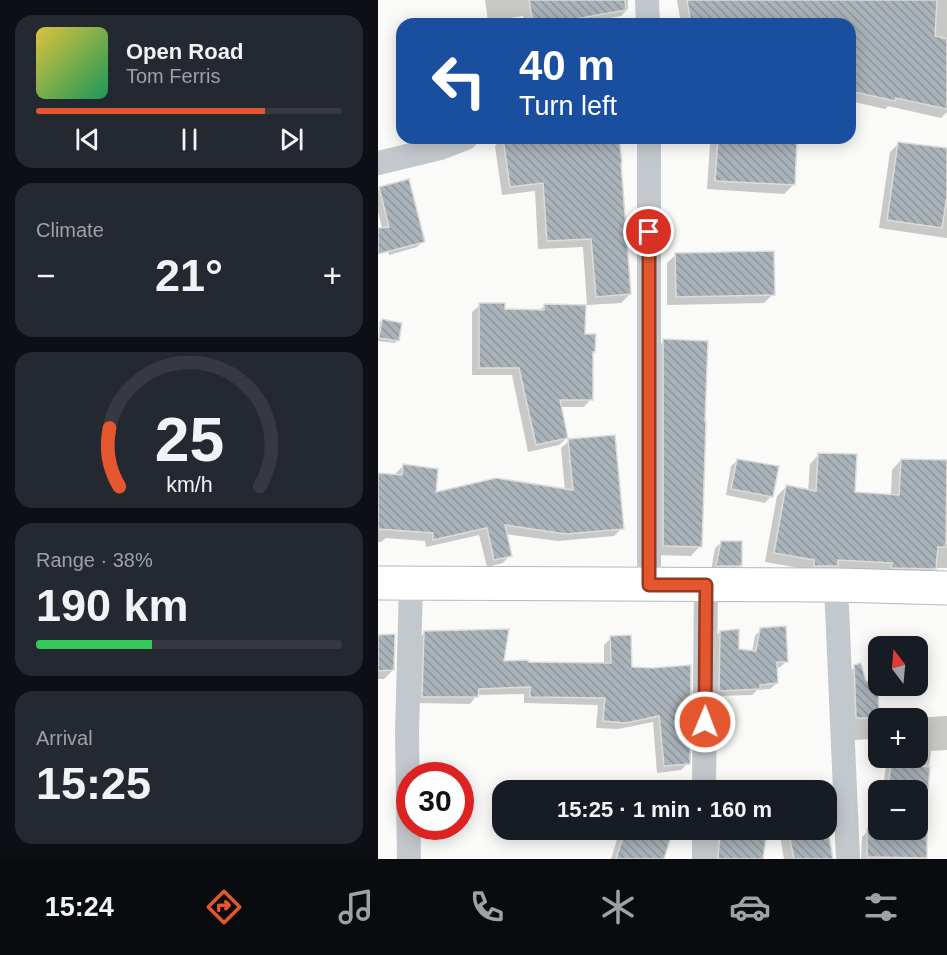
<!DOCTYPE html>
<meta charset="utf-8">
<style>
:root{--surface:#171b24;--page:#242831;--text:#f1f3f6;--muted:#9ea1a6;--line:#363941;--accent:#e4572e}
body{margin:0;font-family:Arial,sans-serif;background:var(--page);color:var(--text);height:100vh;display:flex;flex-direction:column;font-size:22px;white-space:nowrap}
*{box-sizing:border-box;margin:0}
p{font-size:20px;color:var(--muted)}
.icon{flex:none;width:33px;height:33px;fill:none;stroke:currentColor;stroke-width:2;stroke-linecap:round;stroke-linejoin:round}
.map{position:relative;flex:1;overflow:hidden}
.panel{display:flex;flex-direction:column;gap:15px;padding:15px;background:#0d0f14;width:378px}
.panel>*{flex:none}
.guide{position:absolute;left:18px;top:18px;width:460px;height:126px;border-radius:18px;box-shadow:0 3px 15px #0003;background:#1a4fa0;color:#fff;overflow:hidden}
.needle{width:39px;rotate:344deg}
.buttons{position:absolute;left:490px;top:636px;display:grid;gap:12px}
.buttons a{display:grid;place-items:center;width:60px;height:60px;border-radius:12px;background:var(--surface);box-shadow:0 3px 15px #0003;font-size:30px}
.speed{position:absolute;left:18px;top:762px;display:flex;gap:12px;font-size:30px;font-weight:700;text-align:center}
.speed>*{display:grid;place-content:center;width:78px;height:78px;border-radius:50%;background:var(--surface);box-shadow:0 3px 15px #0003;line-height:1}
.speed .limit{border:9px solid #d22;background:#fff;color:#111}
.pin{position:absolute;display:grid;place-items:center;width:51px;height:51px;color:#fff;margin:-26px;border:3px solid #fff;border-radius:50%;box-shadow:0 2px 6px #0007}
.me{position:absolute;width:66px;margin:-33px;rotate:1deg;stroke-linejoin:round;filter:drop-shadow(0 0 4px #0008)}
.turn{display:flex;align-items:center;gap:21px;height:126px;padding:0 24px;font-size:27px}
.turn .icon{width:78px;height:78px;stroke-width:2.5}
.turn b{display:block;font-size:42px;line-height:51px}
.big{font-size:45px;font-weight:600;line-height:1.1}
.panel .widget{flex:1;display:flex;flex-direction:column;justify-content:center;gap:9px;min-width:0;padding:0 21px;border-radius:18px;background:var(--page)}
.panel .dial{align-items:center;gap:0}
.dial svg{height:156px;overflow:visible;fill:none;stroke:var(--line);stroke-width:7;stroke-linecap:round;text-anchor:middle}
.dial text{fill:var(--text);stroke:none}
.song{display:flex;align-items:center;gap:18px}
.cover{width:72px;height:72px;border-radius:9px;background:linear-gradient(135deg,hsl(50 70% 55%),hsl(150 70% 35%))}
.played{height:6px;border-radius:3px;background:linear-gradient(90deg,var(--accent) 75%,var(--line) 75%)}
.keys{display:flex;justify-content:space-around;direction:ltr}
.heat{display:flex;justify-content:space-between;align-items:center;font-size:33px;direction:ltr}
.charge{height:9px;border-radius:4px;background:linear-gradient(90deg,#34c759 38%,var(--line) 0)}
.trip{position:absolute;left:114px;top:780px;width:345px;height:60px;border-radius:18px;background:var(--surface);box-shadow:0 3px 15px #0003;font-weight:600;line-height:60px;text-align:center}
.tab-bar{display:flex;height:96px;justify-content:space-around;align-items:center;background:#090b0e;color:var(--muted)}
.tab-bar .icon{width:42px;height:42px}
.tab-bar .on{color:var(--accent)}
.tab-bar b{font-size:27px;color:var(--text)}
main{display:flex;flex:1;min-height:0}
.map>svg:first-child{display:block}
.shadow{fill:#0003}
.building{fill:url(#building-back-hatch);stroke:#dcdcda;stroke-width:1.5}
.lines{fill:none;stroke-linecap:round;stroke-linejoin:round}
.secondary-casing{stroke:#b3babf;stroke-width:35}
.street{stroke:#c3c8cc;stroke-width:24}
.secondary{stroke:#fff;stroke-width:33}
.route-casing{stroke:#94391e;stroke-width:15}
.route{stroke:#e4572e;stroke-width:10}
</style>
<main>
<section class="panel">
<div class="widget">
<div class="song"><i class="cover"></i><div><b>Open Road</b><p>Tom Ferris</p></div></div>
<div class="played"></div>
<div class="keys"><svg class="icon" aria-label="previous" viewBox="0 0 24 24"><path d="M18 5L8 12l10 7zM5 5v14"/></svg><svg class="icon" aria-label="pause" viewBox="0 0 24 24"><path d="M8 5v14M16 5v14"/></svg><svg class="icon" aria-label="next" viewBox="0 0 24 24"><path d="M6 5l10 7-10 7zM19 5v14"/></svg></div>
</div>
<div class="widget"><p>Climate</p>
<div class="heat"><a>−</a><b class="big">21°</b><a>+</a></div>
</div>
<div class="widget dial"><svg viewBox="0 0 100 80">
<path d="M14 69A42 42 0 1 1 86 69"/>
<path d="M14 69A42 42 0 0 1 9 39" stroke="#e4572e"/>
<text x="50" y="56" font-size="32" font-weight="700">25</text>
<text x="50" y="72" font-size="11">km/h</text>
</svg></div>
<div class="widget"><p>Range · 38%</p><b class="big">190 km</b><div class="charge"></div></div>
<div class="widget"><p>Arrival</p><b class="big">15:25</b></div>
</section>
<div class="map">
<svg width="569" height="859" viewBox="0 0 569 859">
<defs>
<pattern id="building-back-hatch" width="6" height="6" patternUnits="userSpaceOnUse" patternTransform="scale(1.5)"><rect width="6" height="6" fill="#aab3b9"/><path d="M-1 5l2 2M0 0l6 6M5-1l2 2" fill="none" stroke="#8e969c"/></pattern>
</defs>
<rect width="100%" height="100%" fill="#fafaf8"/>
<!-- shadow -->
<path class="shadow" d="M 107,0 L 250,0 L 250,9 L 243,16 L 200,24 L 147,24 L 145,16 L 110,21 Z
M 299,0 L 420,0 L 424,24 L 303,24 Z
M 444,0 L 569,0 L 569,112 L 563,118 L 510,106 L 507,109 L 472,101 L 472,24 L 443,24 Z
M 125,138 L 239,138 L 252,294 L 243,303 L 209,305 L 205,247 L 160,249 L 157,191 L 124,195 L 117,146 Z
M 338,138 L 393,138 L 415,185 L 406,194 L 329,189 L 332,144 Z
M 521,143 L 569,150 L 569,238 L 501,228 L 512,152 Z
M 2,188 L 45,241 L 39,247 L 11,255 L 0,212 L 0,190 Z
M 298,254 L 395,294 L 386,303 L 289,305 L 289,263 Z
M 102,305 L 126,311 L 160,312 L 167,305 L 206,335 L 216,351 L 213,354 L 213,399 L 206,407 L 182,407 L 189,438 L 181,445 L 150,452 L 134,375 L 94,375 L 94,312 Z
M 2,320 L 3,323 L 5,321 L 19,340 L 17,343 L 0,341 Z
M 286,341 L 322,546 L 313,556 L 277,555 L 277,350 Z
M 191,441 L 244,528 L 236,536 L 180,541 L 127,534 L 132,555 L 125,563 L 109,567 L 101,535 L 48,547 L 47,541 L 8,538 L 3,542 L 0,542 L 0,474 L 18,476 L 18,473 L 26,465 L 56,494 L 187,491 L 183,448 Z
M 441,454 L 476,494 L 513,496 L 514,470 L 523,460 L 569,462 L 569,568 L 557,568 L 547,578 L 427,569 L 387,562 L 399,496 L 408,487 L 430,491 L 432,464 Z
M 360,460 L 393,496 L 387,503 L 348,495 L 353,466 Z
M 344,542 L 362,565 L 356,571 L 333,571 L 337,548 Z
M 383,629 L 409,661 L 402,667 L 398,668 L 399,683 L 392,689 L 379,690 L 374,695 L 336,696 L 336,638 L 342,632 L 359,650 L 374,652 L 377,636 Z
M 47,633 L 125,662 L 149,663 L 226,665 L 226,645 L 233,638 L 310,763 L 303,770 L 279,773 L 275,722 L 240,729 L 218,728 L 220,705 L 146,703 L 146,694 L 99,695 L 92,704 L 38,703 L 39,640 Z
M 0,636 L 15,670 L 6,679 L 0,679 Z
M 477,667 L 486,683 L 499,682 L 500,733 L 494,739 L 474,740 L 471,673 Z
M 569,716 L 569,750 L 553,751 L 548,793 L 541,800 L 540,800 L 540,790 L 505,790 L 508,765 L 507,758 L 540,758 L 540,718 L 535,718 Z
M 349,784 L 393,790 L 343,790 Z
M 501,821 L 501,830 L 528,830 L 528,831 L 548,831 L 547,858 L 549,859 L 483,859 L 484,837 L 490,831 L 500,831 Z
M 242,830 L 283,830 L 293,832 L 285,859 L 233,859 Z
M 335,830 L 387,830 L 384,859 L 332,859 Z
M 401,830 L 448,830 L 453,859 L 406,859 Z"/>
<!-- building -->
<path class="building" d="M 151,0 L 247,0 L 248,10 L 169,24 L 155,24 Z
M 309,0 L 559,0 L 557,36 L 569,39 L 569,109 L 518,98 L 517,101 L 472,91 L 472,24 L 403,24 L 402,19 L 375,24 L 313,24 Z
M 125,138 L 241,138 L 244,162 L 243,163 L 253,294 L 218,297 L 213,239 L 169,241 L 165,183 L 132,187 Z
M 340,138 L 419,138 L 417,185 L 337,181 Z
M 520,142 L 569,148 L 569,196 L 564,228 L 509,220 Z
M 31,179 L 47,242 L 0,254 L 0,228 L 11,227 L 1,187 Z
M 396,251 L 397,295 L 298,297 L 297,253 Z
M 101,303 L 127,303 L 127,309 L 166,310 L 166,304 L 208,305 L 207,334 L 218,334 L 217,352 L 215,352 L 215,400 L 182,400 L 190,438 L 158,445 L 141,368 L 101,368 Z
M 4,319 L 24,323 L 21,341 L 1,338 Z
M 285,339 L 330,341 L 327,421 L 328,421 L 324,547 L 285,546 Z
M 237,435 L 246,529 L 188,534 L 127,525 L 134,556 L 116,560 L 109,528 L 55,540 L 55,533 L 0,529 L 0,473 L 24,475 L 25,464 L 60,469 L 58,492 L 118,478 L 195,490 L 190,439 Z
M 440,453 L 479,454 L 477,492 L 521,495 L 523,459 L 569,460 L 568,547 L 560,547 L 558,569 L 513,568 L 514,563 L 460,560 L 460,566 L 436,566 L 436,560 L 396,553 L 408,485 L 438,491 Z
M 359,459 L 401,466 L 395,497 L 353,489 Z
M 343,541 L 364,541 L 364,566 L 338,566 Z
M 408,626 L 410,662 L 399,662 L 400,683 L 382,685 L 382,689 L 341,691 L 342,631 L 361,629 L 361,649 L 378,651 L 382,628 Z
M 131,629 L 126,661 L 150,660 L 150,662 L 233,663 L 232,636 L 253,635 L 254,667 L 274,668 L 313,665 L 312,764 L 286,766 L 281,716 L 248,723 L 225,721 L 227,698 L 152,697 L 152,687 L 101,689 L 100,697 L 44,697 L 46,631 Z
M 17,634 L 16,670 L 0,671 L 0,635 Z
M 483,663 L 488,681 L 500,681 L 501,718 L 478,718 L 476,665 Z
M 513,762 L 552,767 L 550,790 L 510,790 Z
M 489,829 L 549,830 L 549,858 L 489,857 Z
M 247,830 L 295,830 L 286,859 L 238,859 Z
M 342,830 L 389,830 L 385,859 L 340,859 Z
M 410,830 L 450,830 L 455,859 L 416,859 Z"/>
<g class="lines">
<defs>
<path id="secondary" d="M 0,583 L 458,585 L 569,588"/>
</defs>
<!-- secondary casing -->
<use href="#secondary" class="secondary-casing"/>
<!-- street -->
<path class="street" d="M 269,0 L 270,24
M 271,138 L 271,585
M 0,163 L 62,148 L 88,138
M 458,585 L 470,859
M 326,790 L 328,585
M 31,859 L 29,732 L 33,583
M 326,859 L 326,830"/>
<!-- secondary -->
<use href="#secondary" class="secondary"/>
</g>
<g class="lines">
<defs>
<path id="route" d="M 271,232 L 271,585 L 328,585 L 327,722"/>
</defs>
<!-- route casing -->
<use href="#route" class="route-casing"/>
<!-- route -->
<use href="#route" class="route"/>
</g>
</svg>
<div class="buttons">
<a><svg class="needle" viewBox="-14 -14 28 28"><path d="M0-13l5 13h-10z" fill="#e53935"/><path d="M0 13l5-13h-10z" fill="#9ea1a6"/></svg></a>
<a>+</a>
<a>−</a>
</div>
<div class="speed"><div class="limit">30</div></div>
<div class="pin" style="left:271px;top:232px;background:#d93025"><svg class="icon" aria-label="arrive" viewBox="0 0 24 24"><path d="M6 21V4h12l-3 4 3 4H6"/></svg></div>
<svg class="me" style="left:327px;top:722px" viewBox="-20 -20 40 40"><circle r="17" fill="#e4572e" stroke="#fff" stroke-width="3"/><path d="M0-11L8 9 0 5-8 9z" fill="#fff"/></svg>
<div class="trip">15:25 · 1 min · 160 m</div>
<div class="guide">
<div class="turn"><svg class="icon" aria-label="left" viewBox="0 0 24 24"><path d="M17 20v-9H6M10 6l-5 5 5 5"/></svg><div><b>40 m</b>Turn left</div></div>
</div>
</div>
</main>
<nav class="tab-bar">
<b>15:24</b>
<svg class="icon on" aria-label="directions" viewBox="0 0 24 24"><path d="M12 3l9 9-9 9-9-9zM9 14v-3h6M13 9l2 2-2 2"/></svg>
<svg class="icon" aria-label="music" viewBox="0 0 24 24"><path d="M9 18V5l10-2v13"/><circle cx="6" cy="18" r="3"/><circle cx="16" cy="16" r="3"/></svg>
<svg class="icon" aria-label="phone" viewBox="0 0 24 24"><path d="M5 4h4l2 5-3 2q2 4 5 5l2-3 5 2v4C11 20 4 13 5 4z"/></svg>
<svg class="icon" aria-label="climate" viewBox="0 0 24 24"><path d="M12 3v18M4 7l16 10M4 17L20 7"/></svg>
<svg class="icon" aria-label="car" viewBox="0 0 24 24"><path d="M5 17H2v-5l4-1 3-4h7l3 4 3 1v5h-3M9 17h6M6 11h13"/><circle cx="7" cy="17" r="2"/><circle cx="17" cy="17" r="2"/></svg>
<svg class="icon" aria-label="filters" viewBox="0 0 24 24"><path d="M4 7h16M4 17h16"/><circle cx="9" cy="7" r="2"/><circle cx="15" cy="17" r="2"/></svg>
</nav>
